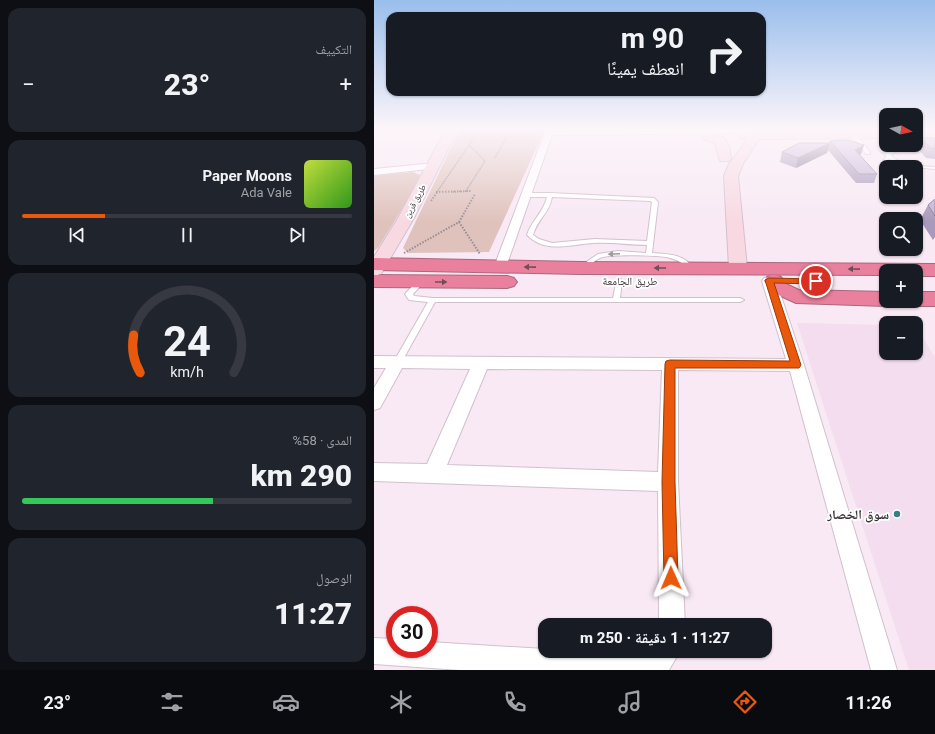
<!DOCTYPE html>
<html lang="ar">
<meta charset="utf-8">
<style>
:root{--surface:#171b24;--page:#20242c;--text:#f1f3f6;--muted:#9ea1a6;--line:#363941;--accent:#ea580c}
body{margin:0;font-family:Roboto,"Noto Naskh Arabic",sans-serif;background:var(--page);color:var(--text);direction:rtl;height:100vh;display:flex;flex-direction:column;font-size:15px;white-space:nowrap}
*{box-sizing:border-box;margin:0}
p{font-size:13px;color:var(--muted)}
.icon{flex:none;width:22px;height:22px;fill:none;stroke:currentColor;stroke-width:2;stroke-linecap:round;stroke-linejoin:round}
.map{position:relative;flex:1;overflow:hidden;direction:ltr}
.details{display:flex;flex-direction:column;gap:8px;padding:8px;background:#0d0f14;width:374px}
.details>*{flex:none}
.banner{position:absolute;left:12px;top:12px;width:380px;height:84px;border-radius:12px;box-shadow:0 1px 3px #0004;direction:rtl;background:#171b24;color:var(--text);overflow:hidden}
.needle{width:26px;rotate:98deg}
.buttons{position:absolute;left:505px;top:108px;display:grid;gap:8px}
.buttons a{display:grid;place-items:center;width:44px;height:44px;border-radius:8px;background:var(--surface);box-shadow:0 1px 3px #0004;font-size:20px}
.speed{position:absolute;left:12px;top:606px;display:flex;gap:8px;font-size:20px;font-weight:700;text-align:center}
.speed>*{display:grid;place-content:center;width:52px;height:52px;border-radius:50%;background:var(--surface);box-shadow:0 1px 3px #0004;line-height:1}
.speed .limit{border:6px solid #d22;background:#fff;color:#111}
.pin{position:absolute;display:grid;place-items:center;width:34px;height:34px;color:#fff;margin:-17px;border:2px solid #fff;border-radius:50%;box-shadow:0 1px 4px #0007}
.me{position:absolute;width:44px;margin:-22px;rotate:359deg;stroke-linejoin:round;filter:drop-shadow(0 0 3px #0008)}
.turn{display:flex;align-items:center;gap:14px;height:84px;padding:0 16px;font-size:18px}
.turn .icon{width:52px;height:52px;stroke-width:2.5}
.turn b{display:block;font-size:28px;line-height:34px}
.big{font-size:30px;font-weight:800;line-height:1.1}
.details .card{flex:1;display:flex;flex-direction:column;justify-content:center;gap:6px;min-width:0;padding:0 14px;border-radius:12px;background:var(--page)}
.details .dial{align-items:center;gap:0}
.dial svg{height:104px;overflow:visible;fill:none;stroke:var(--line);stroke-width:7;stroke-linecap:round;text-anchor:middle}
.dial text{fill:var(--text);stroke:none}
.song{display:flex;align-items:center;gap:12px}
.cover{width:48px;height:48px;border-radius:6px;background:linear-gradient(135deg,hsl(70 70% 55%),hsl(110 70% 35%))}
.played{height:4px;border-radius:2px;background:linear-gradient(90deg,var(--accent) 25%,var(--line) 25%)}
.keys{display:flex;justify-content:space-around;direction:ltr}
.heat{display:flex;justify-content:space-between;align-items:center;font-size:22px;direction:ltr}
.charge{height:6px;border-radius:3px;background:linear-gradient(90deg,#34c759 58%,var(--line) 0)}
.trip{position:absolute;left:164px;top:618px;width:234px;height:40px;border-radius:12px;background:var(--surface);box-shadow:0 1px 3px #0004;font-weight:800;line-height:40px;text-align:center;direction:rtl}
.tab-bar{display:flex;height:64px;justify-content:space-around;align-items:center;background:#090b0e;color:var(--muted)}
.tab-bar .icon{width:28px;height:28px}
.tab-bar .on{color:var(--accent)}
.tab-bar b{font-size:18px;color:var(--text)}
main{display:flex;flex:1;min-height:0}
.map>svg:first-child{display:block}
.built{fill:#f3ddee}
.green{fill:#dfc2bc}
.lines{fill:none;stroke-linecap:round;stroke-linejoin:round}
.lane-casing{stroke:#d0c1cc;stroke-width:2}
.street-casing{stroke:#d0c1cc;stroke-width:2}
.secondary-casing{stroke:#d0c1cc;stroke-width:2}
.highway-casing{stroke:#ad667b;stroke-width:2}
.path-far1{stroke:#978d94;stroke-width:1.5;stroke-dasharray:1 1;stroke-linecap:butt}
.path{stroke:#978d94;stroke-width:2;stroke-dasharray:1.5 1.5;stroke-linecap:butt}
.lane{fill:#fff;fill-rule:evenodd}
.street{fill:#fff;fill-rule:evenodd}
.secondary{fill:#f8d9e2;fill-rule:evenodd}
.highway{fill:#e9809d;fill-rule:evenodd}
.wall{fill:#a999ba}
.shaded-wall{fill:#897d97}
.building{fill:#c4b2d8;stroke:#897d97}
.oneway{fill:#9e9b9d}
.oneway2{fill:#714d58}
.route{fill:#ea580c;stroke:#983908}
.poi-dot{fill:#39817f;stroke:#fff;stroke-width:1.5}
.labels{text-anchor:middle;stroke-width:3.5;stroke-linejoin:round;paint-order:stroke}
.far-street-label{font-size:9px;fill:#3d373b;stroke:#fff}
.street-label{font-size:11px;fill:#3d373b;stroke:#fff}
.near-poi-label{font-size:13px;font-weight:bold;fill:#3d373b;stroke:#fff;text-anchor:end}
</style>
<main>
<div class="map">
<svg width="561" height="670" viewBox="0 0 561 670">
<rect width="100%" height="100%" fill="#f8e9f4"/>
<!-- built -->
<path class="built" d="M 423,323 L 512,325 L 512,353 L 542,353 L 542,326 L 561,358 L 561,670 L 535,670 Z"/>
<!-- green -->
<path class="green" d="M 86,129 L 171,129 L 115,252 L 34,253 L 29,248 Z
M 39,172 L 48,176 L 4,248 L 0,251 L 0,176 Z"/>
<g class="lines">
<defs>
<path id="lane" d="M 477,133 L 481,133 L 496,152 L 496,154 L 492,154 L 477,135 Z
M 512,139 L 512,142 L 506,144 L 508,148 L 514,152 L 528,145 L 533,145 L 518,154 L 517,156 C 529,166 545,166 561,167 L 561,169 L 530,166 L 515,159 L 513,161 L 515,167 L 511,168 L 509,161 L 512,157 L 512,155 L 504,150 L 502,143 Z
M 542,140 L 561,144 L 561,146 L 542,142 Z
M 176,193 L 280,198 L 284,202 L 278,253 C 294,254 310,254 319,268 L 316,270 L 314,269 C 309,263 304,260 296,258 C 285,255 235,254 226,258 C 218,261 213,271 205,269 L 205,267 L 224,254 L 244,251 L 272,253 L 273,245 C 255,245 238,242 220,243 C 198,244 171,254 153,235 C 157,221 170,212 173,197 L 152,197 L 149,195 L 152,193 ZM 178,197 L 276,201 L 278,202 L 273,241 L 221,239 L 178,243 L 165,239 L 159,235 C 163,220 176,212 178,197 Z
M 243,279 L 247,279 L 248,281 L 246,298 L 366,298 L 370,300 L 366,302 L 61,302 L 26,365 L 20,365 L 19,363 L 54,302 L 35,300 L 31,294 L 44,280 L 48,280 L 50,282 L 39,294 L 40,296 L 59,298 L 239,298 Z"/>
<path id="street" d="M 172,129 L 180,129 L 179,131 L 371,129 L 375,131 L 371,133 L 178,135 L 132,267 L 130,270 L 122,270 L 120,267 Z
M 488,129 L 496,129 L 496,130 L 492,132 L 489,132 Z
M 60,163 L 63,164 L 65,166 L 63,168 L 0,175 L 0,169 Z
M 395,277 L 400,278 L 402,281 L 430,365 L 523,670 L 497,670 L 416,371 L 304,370 L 304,482 L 311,625 L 285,625 L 284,491 L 0,481 L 0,463 L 53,464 L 96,369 L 28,368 L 6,408 L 0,410 L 0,388 L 12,368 L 0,368 L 0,356 L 412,359 L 388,281 L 390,278 ZM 113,369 L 288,370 L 284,472 L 73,465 Z
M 0,638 L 21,639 L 21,649 L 55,649 L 55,642 L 171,649 L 171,651 L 264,656 L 275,653 L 277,651 L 306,651 L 295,670 L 86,670 L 0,664 Z"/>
<path id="secondary" d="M 72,129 L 84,129 L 40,218 L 7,274 L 0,276 L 0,257 L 24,218 Z
M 380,129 L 391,129 L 390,132 L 512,130 L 512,138 L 385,139 L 369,164 L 364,176 L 373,268 L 371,272 L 364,274 L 357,272 L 355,268 L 350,176 L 355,164 L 373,140 L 367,139 L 365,136 L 367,133 L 378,132 Z
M 542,129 L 561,129 L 561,137 L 542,137 Z
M 334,132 L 350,138 L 355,146 L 357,158 L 356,161 L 346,161 L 341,143 L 330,139 L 328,136 L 330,133 Z"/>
<path id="highway" d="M 0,258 L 207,262 L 561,264 L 561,276 L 542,276 L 542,271 L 512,271 L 512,275 L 207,274 L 0,270 Z
M 0,275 L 133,276 L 140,278 L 143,282 L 140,286 L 133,288 L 0,287 Z
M 400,275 L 407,277 L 412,284 L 425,290 L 512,292 L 512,301 L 521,301 L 519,304 L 512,306 L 422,303 L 398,292 L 390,281 L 393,277 Z
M 542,292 L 561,292 L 561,306 L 542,306 L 535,304 L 533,301 L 542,301 Z"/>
</defs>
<!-- lane casing -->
<use href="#lane" class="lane-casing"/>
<!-- street casing -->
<use href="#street" class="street-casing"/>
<!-- secondary casing -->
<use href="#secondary" class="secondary-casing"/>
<!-- highway casing -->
<use href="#highway" class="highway-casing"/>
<!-- path-far1 -->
<path class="path-far1" d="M 121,158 L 137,129
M 92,191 L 111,161 L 95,145
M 63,192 L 106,129
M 77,192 L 97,191"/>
<!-- path -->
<path class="path" d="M 62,192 L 97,191
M 57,201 L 64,191
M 85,222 L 106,254
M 30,253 L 85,222 L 101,194"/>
<!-- lane -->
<use href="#lane" class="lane"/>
<!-- street -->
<use href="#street" class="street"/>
<!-- secondary -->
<use href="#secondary" class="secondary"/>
<!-- highway -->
<use href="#highway" class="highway"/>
</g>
<!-- wall -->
<path class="wall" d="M 547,138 L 561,138 L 561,159 L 552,158 L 543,148 Z
M 456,141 L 490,145 L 487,154 L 485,154 L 503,174 L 500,183 L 482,183 L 454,150 L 453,153 L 422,168 L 406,162 L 408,152 L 455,143 Z
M 561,199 L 561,237 L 559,240 L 546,220 L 554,205 Z"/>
<!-- shaded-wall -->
<path class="shaded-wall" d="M 456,143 L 453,153 L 422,168 L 424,158 Z
M 490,145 L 487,154 L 478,159 L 481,150 Z"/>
<!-- building -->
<path class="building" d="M 547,138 L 561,138 L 561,149 L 557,148 Z
M 473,140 L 490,145 L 481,150 L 503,174 L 485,174 L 456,141 Z
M 425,143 L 456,143 L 424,158 L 408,152 Z
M 561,199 L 561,216 L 554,205 Z"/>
<!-- one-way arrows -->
<defs><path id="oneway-solid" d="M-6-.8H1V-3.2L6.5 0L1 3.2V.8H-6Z"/></defs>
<use class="oneway" href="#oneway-solid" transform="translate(240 254) rotate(177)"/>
<g class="oneway2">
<use href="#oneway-solid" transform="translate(156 267) rotate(-179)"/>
<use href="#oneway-solid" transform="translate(286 268) rotate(-180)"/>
<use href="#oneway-solid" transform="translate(480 269) rotate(-179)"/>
<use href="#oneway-solid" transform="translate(67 282)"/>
</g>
<!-- sky -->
<linearGradient id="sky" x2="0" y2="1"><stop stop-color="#9abeec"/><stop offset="0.58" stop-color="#fcf5fa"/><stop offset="1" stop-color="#fcf5fa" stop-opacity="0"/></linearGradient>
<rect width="561" height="222" fill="url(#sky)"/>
<!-- route -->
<path class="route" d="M 395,278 L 442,279 L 446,281 L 442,284 L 400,283 L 427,365 L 425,368 L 301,368 L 301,482 L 304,578 L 302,583 L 297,585 L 292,583 L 290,578 L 288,482 L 291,364 L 292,361 L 296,360 L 416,361 L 391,280 Z"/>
<!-- markers -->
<circle class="poi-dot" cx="523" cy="514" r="4"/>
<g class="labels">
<!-- far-street labels -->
<g class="far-street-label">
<text transform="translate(41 201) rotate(-62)" y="3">طريق قرين</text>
</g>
<!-- street labels -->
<g class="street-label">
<text x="256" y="285">طريق الجامعة</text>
</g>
<!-- near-poi labels -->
<g class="near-poi-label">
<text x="515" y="519">سوق الخصار</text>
</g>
</g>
</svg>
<div class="buttons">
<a><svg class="needle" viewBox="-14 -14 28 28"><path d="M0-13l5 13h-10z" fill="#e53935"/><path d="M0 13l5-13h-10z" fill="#9ea1a6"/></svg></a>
<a><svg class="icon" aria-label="sound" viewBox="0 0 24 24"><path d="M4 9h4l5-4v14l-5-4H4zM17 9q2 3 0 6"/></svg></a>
<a><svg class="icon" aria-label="search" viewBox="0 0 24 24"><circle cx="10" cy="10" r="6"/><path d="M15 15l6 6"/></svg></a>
<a>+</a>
<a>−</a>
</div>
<div class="speed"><div class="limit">30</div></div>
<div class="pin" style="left:442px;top:281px;background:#d93025"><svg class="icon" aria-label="arrive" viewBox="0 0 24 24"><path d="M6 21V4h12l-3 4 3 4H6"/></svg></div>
<svg class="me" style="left:297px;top:578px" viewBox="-20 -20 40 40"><path d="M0-17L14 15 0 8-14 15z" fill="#ea580c" stroke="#fff" stroke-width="4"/></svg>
<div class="trip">11:27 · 1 دقيقة · 250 m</div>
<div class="banner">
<div class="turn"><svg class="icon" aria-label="right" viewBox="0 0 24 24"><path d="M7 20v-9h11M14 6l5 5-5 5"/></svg><div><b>90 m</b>انعطف يمينًا</div></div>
</div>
</div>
<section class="details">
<div class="card"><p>التكييف</p>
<div class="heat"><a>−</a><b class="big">23°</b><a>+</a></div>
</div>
<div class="card">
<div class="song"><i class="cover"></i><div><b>Paper Moons</b><p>Ada Vale</p></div></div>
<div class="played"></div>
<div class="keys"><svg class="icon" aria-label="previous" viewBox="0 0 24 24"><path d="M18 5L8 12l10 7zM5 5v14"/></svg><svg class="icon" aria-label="pause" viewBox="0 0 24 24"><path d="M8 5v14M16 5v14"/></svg><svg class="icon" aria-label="next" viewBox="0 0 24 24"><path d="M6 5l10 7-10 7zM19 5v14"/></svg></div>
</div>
<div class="card dial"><svg viewBox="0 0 100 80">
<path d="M14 69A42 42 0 1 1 86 69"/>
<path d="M14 69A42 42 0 0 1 9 40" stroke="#ea580c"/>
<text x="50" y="56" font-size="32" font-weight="700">24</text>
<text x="50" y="72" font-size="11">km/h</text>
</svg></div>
<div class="card"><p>المدى · 58%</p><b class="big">290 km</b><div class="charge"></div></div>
<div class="card"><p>الوصول</p><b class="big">11:27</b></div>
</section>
</main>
<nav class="tab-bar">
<b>11:26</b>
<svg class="icon on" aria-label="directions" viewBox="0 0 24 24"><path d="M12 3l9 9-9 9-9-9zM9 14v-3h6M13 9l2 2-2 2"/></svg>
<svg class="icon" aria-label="music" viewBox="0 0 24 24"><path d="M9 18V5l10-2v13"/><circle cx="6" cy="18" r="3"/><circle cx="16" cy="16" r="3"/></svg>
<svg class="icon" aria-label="phone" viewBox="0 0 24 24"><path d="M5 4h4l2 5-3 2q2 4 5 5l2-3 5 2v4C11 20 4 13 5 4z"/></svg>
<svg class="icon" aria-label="climate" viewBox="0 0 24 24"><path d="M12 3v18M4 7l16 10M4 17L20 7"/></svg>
<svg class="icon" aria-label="car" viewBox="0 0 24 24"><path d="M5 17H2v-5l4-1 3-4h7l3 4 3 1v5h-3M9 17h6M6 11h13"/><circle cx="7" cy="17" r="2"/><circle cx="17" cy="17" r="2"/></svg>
<svg class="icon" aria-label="filters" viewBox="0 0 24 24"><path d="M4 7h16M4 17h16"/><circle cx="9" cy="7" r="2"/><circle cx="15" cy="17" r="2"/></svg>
<b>23°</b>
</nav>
